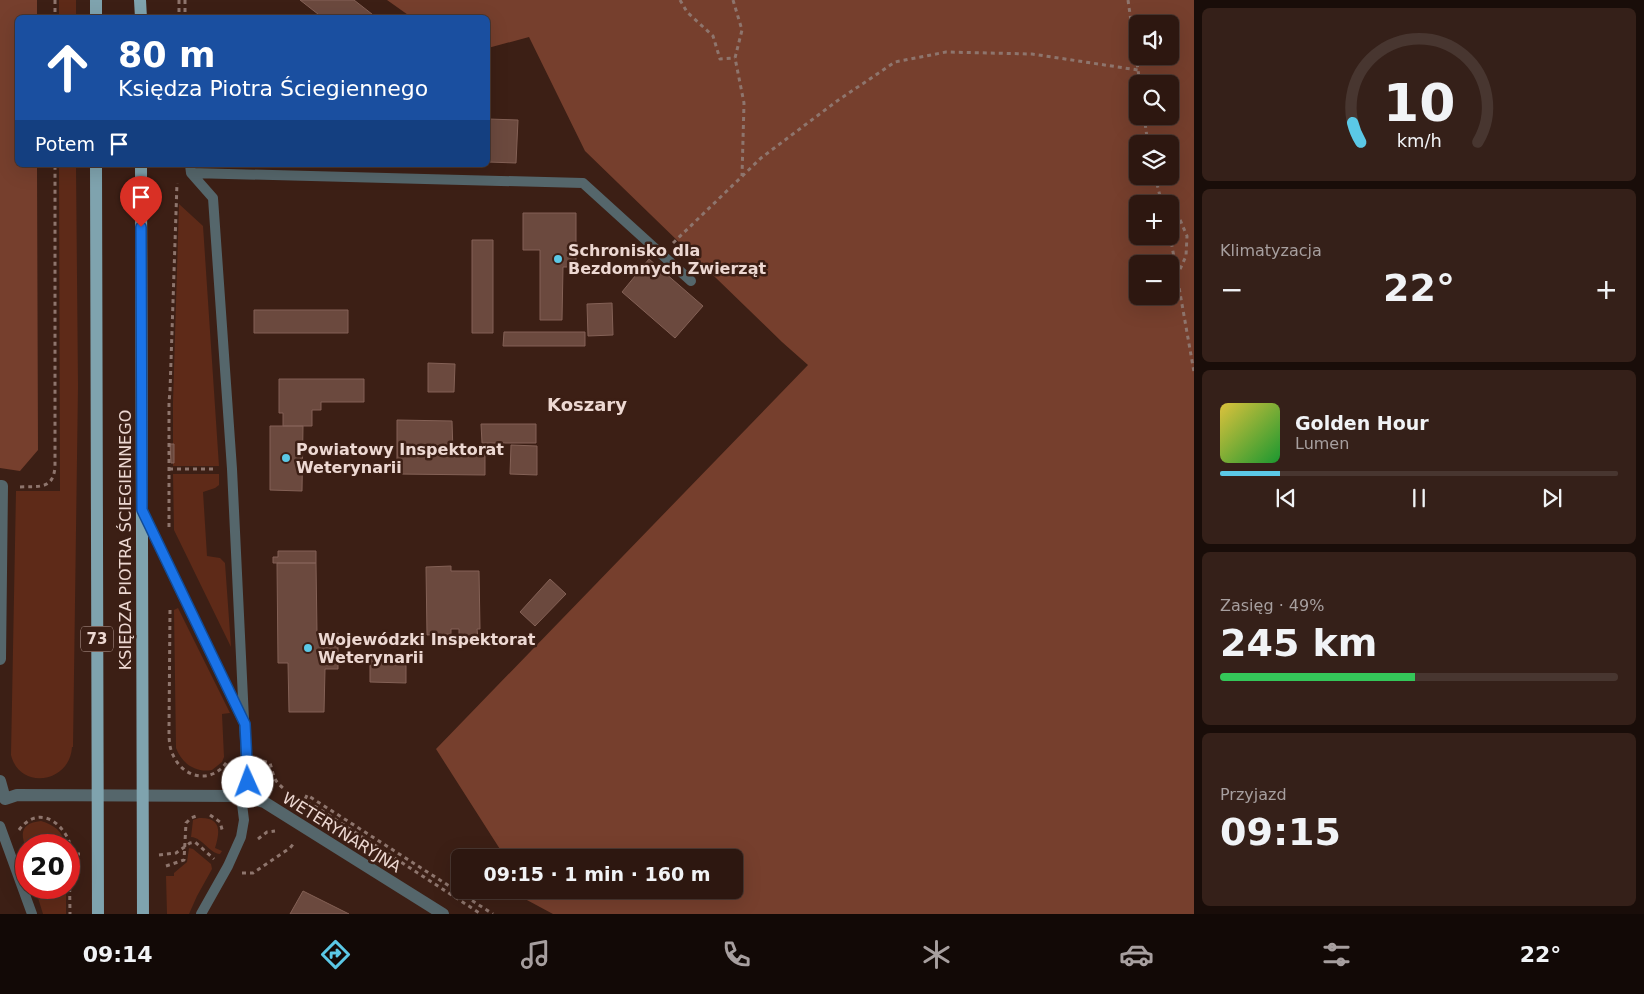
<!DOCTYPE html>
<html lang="pl">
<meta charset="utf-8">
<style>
:root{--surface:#2d1710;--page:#352019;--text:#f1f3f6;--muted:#a79f9f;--line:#483630;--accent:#5bc8e6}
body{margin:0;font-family:"DejaVu Sans",sans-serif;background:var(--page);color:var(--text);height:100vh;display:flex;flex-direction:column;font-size:19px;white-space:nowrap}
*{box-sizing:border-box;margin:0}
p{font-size:16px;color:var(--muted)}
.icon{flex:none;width:28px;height:28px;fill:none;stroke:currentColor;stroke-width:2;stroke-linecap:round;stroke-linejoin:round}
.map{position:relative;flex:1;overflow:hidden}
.panel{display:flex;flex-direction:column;gap:8px;padding:8px;background:#190d09;width:450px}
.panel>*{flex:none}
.top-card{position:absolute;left:15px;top:15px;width:475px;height:152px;border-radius:8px;box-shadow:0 5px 20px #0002,0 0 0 1px var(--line);background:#1a4fa0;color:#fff;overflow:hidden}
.fabs{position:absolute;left:1129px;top:15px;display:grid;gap:10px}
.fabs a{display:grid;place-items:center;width:50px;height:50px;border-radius:8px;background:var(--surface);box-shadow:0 5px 20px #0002,0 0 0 1px var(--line);font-size:25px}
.speed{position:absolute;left:15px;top:834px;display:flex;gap:10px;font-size:25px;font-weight:700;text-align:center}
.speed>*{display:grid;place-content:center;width:65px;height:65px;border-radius:50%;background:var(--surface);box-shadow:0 5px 20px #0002,0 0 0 1px var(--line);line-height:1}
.speed .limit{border:8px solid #d22;background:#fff;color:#111}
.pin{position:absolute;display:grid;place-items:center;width:42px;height:42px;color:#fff;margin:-51px -21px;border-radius:50% 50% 50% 0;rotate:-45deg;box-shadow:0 0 5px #0007}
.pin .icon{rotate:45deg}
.me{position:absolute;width:55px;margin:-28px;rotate:358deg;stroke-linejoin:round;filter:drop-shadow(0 0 4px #0008)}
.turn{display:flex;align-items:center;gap:18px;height:105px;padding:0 20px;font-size:22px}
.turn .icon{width:65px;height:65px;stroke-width:2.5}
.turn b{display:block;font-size:35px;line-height:42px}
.then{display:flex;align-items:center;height:48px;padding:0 20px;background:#0003;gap:10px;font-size:19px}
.big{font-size:38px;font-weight:600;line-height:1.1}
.panel .card{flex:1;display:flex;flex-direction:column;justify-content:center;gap:8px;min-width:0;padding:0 18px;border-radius:8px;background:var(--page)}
.panel .dial{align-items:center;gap:0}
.dial svg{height:130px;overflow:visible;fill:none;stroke:var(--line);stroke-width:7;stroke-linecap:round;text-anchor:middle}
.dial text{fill:var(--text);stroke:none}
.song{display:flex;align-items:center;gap:15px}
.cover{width:60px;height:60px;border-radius:8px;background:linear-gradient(135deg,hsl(50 70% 55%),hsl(130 70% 35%))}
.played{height:5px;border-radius:2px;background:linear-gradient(90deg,var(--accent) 15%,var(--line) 15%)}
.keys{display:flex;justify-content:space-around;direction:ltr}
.heat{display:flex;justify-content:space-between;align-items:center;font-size:28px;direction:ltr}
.charge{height:8px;border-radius:4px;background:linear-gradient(90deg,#34c759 49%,var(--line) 0)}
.trip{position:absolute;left:451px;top:849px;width:292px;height:50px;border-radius:8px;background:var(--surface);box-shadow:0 5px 20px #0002,0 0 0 1px var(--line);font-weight:600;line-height:50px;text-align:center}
.dock{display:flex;height:80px;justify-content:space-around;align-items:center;background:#120906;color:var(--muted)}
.dock .icon{width:35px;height:35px}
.dock .active{color:var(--accent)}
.dock b{font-size:22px;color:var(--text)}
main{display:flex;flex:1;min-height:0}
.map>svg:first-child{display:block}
.green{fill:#5e2a18}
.forest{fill:#763f2d;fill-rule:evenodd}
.building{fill:#6b493e;stroke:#846156}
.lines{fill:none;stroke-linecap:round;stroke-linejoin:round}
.path{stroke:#8e756d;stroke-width:3;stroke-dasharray:4 4;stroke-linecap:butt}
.lane{stroke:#55666b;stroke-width:10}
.street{stroke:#55666b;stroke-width:12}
.primary{stroke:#7fa3ae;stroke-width:12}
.route-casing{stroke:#114b97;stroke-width:12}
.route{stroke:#1a73e8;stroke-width:9}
.poi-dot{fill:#5bc8e6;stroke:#3c1f15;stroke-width:2}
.labels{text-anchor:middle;stroke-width:5;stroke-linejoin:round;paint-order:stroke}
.shield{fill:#3c1f15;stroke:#b8a099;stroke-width:1}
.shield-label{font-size:15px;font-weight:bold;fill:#edd8d2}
.poi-label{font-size:16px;font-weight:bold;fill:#edd8d2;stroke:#3c1f15;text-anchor:start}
.street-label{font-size:16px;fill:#edd8d2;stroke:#3c1f15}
.neighbourhood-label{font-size:18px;font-weight:bold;fill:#edd8d2;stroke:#3c1f15}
</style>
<main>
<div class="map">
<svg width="1194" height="914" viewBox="0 0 1194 914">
<rect width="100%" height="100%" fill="#3c1f15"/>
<!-- green -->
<path class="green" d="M 59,0 L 76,0 L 76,17 L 59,17 Z
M 59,165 L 76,165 L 78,386 L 73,747 L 72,747 C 70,783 20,791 11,755 L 16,491 L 60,491 Z
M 179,204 L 203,226 L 219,466 L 173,466 L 173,402 Z
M 173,474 L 219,474 L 219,485 L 215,488 L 203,492 L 207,556 L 220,558 L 225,563 L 231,647 L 174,530 Z
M 178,608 L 230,713 L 222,714 L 224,757 L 222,762 L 212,770 C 196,773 182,764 176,748 L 174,610 Z
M 199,818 C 222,817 220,832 215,848 L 222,851 L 220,854 C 209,853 203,838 191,837 L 193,820 Z
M 41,821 C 54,825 63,831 65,845 L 26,845 L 26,848 C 19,831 23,823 41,821 Z
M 189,848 L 193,849 L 211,864 L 212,869 L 197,896 L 189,914 L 167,914 L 166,876 L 174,876 L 174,873 L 187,862 Z
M 35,888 L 66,888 L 66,914 L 43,914 Z"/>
<!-- forest -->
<path class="forest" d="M 0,0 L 37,0 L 37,17 L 18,18 L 18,165 L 37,165 L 38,450 L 20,471 L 0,468 Z
M 387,0 L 1194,0 L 1194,914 L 553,914 L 525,899 L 529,896 L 526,890 L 735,890 L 735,858 L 505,857 L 436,749 L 808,365 L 782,342 L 585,151 L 529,37 L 488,48 L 488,18 L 411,17 ZM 1138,24 L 1170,24 L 1170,56 L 1138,56 ZM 1138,84 L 1170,84 L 1170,116 L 1138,116 ZM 1138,144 L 1170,144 L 1170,176 L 1138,176 ZM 1138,204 L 1170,204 L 1170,236 L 1138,236 ZM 1138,264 L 1170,264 L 1170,296 L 1138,296 Z"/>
<!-- building -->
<path class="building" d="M 300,0 L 354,0 L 377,18 L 323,18 Z
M 488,119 L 518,120 L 516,163 L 488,162 Z
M 523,213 L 576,213 L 576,267 L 563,267 L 562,320 L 540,320 L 540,250 L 523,250 Z
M 472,240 L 493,240 L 493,333 L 472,333 Z
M 649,259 L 703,306 L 675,338 L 622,292 Z
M 612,303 L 613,335 L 588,336 L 587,304 Z
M 254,310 L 348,310 L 348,333 L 254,333 Z
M 504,332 L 585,332 L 585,346 L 503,346 Z
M 428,363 L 455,364 L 454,392 L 428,392 Z
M 279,379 L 364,379 L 364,402 L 321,402 L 321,410 L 312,410 L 312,426 L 283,426 L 283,413 L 279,413 Z
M 397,420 L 452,421 L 453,453 L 485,454 L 485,475 L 397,474 Z
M 481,424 L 536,424 L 536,443 L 482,443 Z
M 270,426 L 303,426 L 302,491 L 270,490 Z
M 170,444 L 174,444 L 174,463 L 171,463 Z
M 511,445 L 537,446 L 537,475 L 510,474 Z
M 278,551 L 316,551 L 316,563 L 273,563 L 273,557 L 278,557 Z
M 277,563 L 316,563 L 317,633 L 338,633 L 338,669 L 325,669 L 324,712 L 289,712 L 288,663 L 278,663 Z
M 451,566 L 451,571 L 479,571 L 480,629 L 477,629 L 478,639 L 459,639 L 459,629 L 451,629 L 451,634 L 427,635 L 426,567 Z
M 550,579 L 566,594 L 535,626 L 520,612 Z
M 370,655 L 406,656 L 406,683 L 370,682 Z
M 303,891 L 349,914 L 290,914 Z"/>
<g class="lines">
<!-- path -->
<path class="path" d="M 55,0 L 55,18
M 179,0 L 179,18
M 185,0 L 185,18
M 680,0 L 687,12 L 713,36 L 720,59 L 735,58
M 733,0 L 742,30 L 735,58 L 744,103 L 742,176
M 1128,0 L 1140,84
M 1144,116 L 1148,144
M 1155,176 L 1161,200 L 1166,204
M 1170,208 L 1178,215 L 1187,236 L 1186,256 L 1177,276 L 1194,372
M 1170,235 L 1177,274
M 673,243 L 761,158 L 837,101 L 895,62 L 946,52 L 1032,54 L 1138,70
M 169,469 L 215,469
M 20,487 C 39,486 53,490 55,467 L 55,165
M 169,527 L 169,402 L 170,391 L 177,183
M 170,610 L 169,729 C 169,738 169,747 173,755 C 184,780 214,784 228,760
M 263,761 L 270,763 C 272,769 273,777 277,782 C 286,793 303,801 316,807 L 481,914
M 264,768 L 268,780 L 271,785
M 302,806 L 307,795 L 493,914
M 210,815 L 220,822 L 223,833
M 19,830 C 36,807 59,818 69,841 L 70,914
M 258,839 L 267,832 L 275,831
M 69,854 L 80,854
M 159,855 L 176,853 L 190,843 L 195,842 L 214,859
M 166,866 L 184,860 L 186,823 L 191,818 L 199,815
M 242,873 L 253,873 L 290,848 L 295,842"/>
<!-- lane -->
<path class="lane" d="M 190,165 L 191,173 L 213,198 L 232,469 L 247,782 L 241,796 L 244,820 L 241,837 L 228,866 L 201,914
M 191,173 L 583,183 L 691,281
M 143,513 L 243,721
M 0,826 L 32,914"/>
<!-- street -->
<path class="street" d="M 0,486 L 2,486 L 0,659
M 0,781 L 5,799 L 17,795 L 241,796 L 264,802 L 443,914"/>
<!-- primary -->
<path class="primary" d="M 96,0 L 96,18
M 140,0 L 141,18
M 96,165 L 98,914
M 141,165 L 143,914"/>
</g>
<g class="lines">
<defs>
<path id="route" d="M 141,227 L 142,510 L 245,724 L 248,782"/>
</defs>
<!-- route casing -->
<use href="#route" class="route-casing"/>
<!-- route -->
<use href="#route" class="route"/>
</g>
<!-- markers -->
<g class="poi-dot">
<circle cx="558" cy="259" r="5"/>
<circle cx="286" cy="458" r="5"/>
<circle cx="308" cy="648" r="5"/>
</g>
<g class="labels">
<!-- shield labels -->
<rect class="shield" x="81" y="626.5" width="32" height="25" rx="4"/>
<g class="shield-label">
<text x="97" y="644">73</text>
</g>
<!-- poi labels -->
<g class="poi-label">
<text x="568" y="256">Schronisko dla<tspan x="568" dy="18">Bezdomnych Zwierząt</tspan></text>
<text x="296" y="455">Powiatowy Inspektorat<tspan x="296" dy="18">Weterynarii</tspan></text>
<text x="318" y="645">Wojewódzki Inspektorat<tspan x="318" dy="18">Weterynarii</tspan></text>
</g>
<!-- street labels -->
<g class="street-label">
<text transform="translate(125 540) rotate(-90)" y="6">KSIĘDZA PIOTRA ŚCIEGIENNEGO</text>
<text transform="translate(342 832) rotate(32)" y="6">WETERYNARYJNA</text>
</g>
<!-- neighbourhood labels -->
<g class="neighbourhood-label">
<text x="587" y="411">Koszary</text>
</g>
</g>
</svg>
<div class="fabs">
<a><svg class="icon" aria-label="sound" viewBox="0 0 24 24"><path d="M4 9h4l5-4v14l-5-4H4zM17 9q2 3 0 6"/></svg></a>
<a><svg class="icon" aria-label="search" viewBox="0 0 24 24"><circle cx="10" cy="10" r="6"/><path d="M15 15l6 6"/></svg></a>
<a><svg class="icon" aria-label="layers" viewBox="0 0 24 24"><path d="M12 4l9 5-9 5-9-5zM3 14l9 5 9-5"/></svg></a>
<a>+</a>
<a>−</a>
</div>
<div class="speed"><div class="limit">20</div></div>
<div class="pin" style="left:141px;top:227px;background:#d93025"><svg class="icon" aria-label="arrive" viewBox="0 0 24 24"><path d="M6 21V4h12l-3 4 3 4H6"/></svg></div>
<svg class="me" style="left:248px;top:782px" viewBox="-20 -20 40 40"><circle r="19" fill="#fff"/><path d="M0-13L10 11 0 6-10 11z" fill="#1a73e8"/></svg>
<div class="trip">09:15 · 1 min · 160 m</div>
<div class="top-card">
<div class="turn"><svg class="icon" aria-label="ahead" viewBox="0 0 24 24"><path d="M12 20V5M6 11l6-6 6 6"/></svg><div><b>80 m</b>Księdza Piotra Ściegiennego</div></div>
<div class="then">Potem<svg class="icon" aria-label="arrive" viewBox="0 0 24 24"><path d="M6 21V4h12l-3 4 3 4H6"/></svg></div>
</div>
</div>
<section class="panel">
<div class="card dial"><svg viewBox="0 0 100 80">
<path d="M14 69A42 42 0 1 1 86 69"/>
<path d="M14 69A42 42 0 0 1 9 57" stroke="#5bc8e6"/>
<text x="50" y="56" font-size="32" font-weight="700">10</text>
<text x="50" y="72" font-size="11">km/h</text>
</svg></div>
<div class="card"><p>Klimatyzacja</p>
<div class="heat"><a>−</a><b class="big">22°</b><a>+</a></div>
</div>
<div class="card">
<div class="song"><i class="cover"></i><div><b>Golden Hour</b><p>Lumen</p></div></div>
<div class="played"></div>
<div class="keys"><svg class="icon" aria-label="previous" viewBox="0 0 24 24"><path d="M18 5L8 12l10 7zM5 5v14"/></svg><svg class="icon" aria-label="pause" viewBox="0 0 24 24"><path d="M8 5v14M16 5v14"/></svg><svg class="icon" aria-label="next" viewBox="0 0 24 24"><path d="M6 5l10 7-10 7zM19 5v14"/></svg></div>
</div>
<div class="card"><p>Zasięg · 49%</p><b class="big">245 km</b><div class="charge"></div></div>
<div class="card"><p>Przyjazd</p><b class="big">09:15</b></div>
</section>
</main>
<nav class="dock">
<b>09:14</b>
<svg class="icon active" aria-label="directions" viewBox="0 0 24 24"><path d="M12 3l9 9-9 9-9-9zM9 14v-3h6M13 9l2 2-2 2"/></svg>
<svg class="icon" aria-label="music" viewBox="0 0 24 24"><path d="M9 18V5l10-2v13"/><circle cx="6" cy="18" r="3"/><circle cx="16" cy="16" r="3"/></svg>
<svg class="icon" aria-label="phone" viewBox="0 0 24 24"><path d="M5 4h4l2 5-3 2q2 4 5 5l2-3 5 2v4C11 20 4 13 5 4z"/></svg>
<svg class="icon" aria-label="climate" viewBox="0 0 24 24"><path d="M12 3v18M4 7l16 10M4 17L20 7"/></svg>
<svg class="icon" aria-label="car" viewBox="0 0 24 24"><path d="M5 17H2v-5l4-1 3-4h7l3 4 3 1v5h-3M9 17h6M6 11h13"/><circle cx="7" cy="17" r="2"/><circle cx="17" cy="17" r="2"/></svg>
<svg class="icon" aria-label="filters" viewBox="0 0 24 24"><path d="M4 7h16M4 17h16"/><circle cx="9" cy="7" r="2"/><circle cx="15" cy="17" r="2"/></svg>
<b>22°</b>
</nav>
